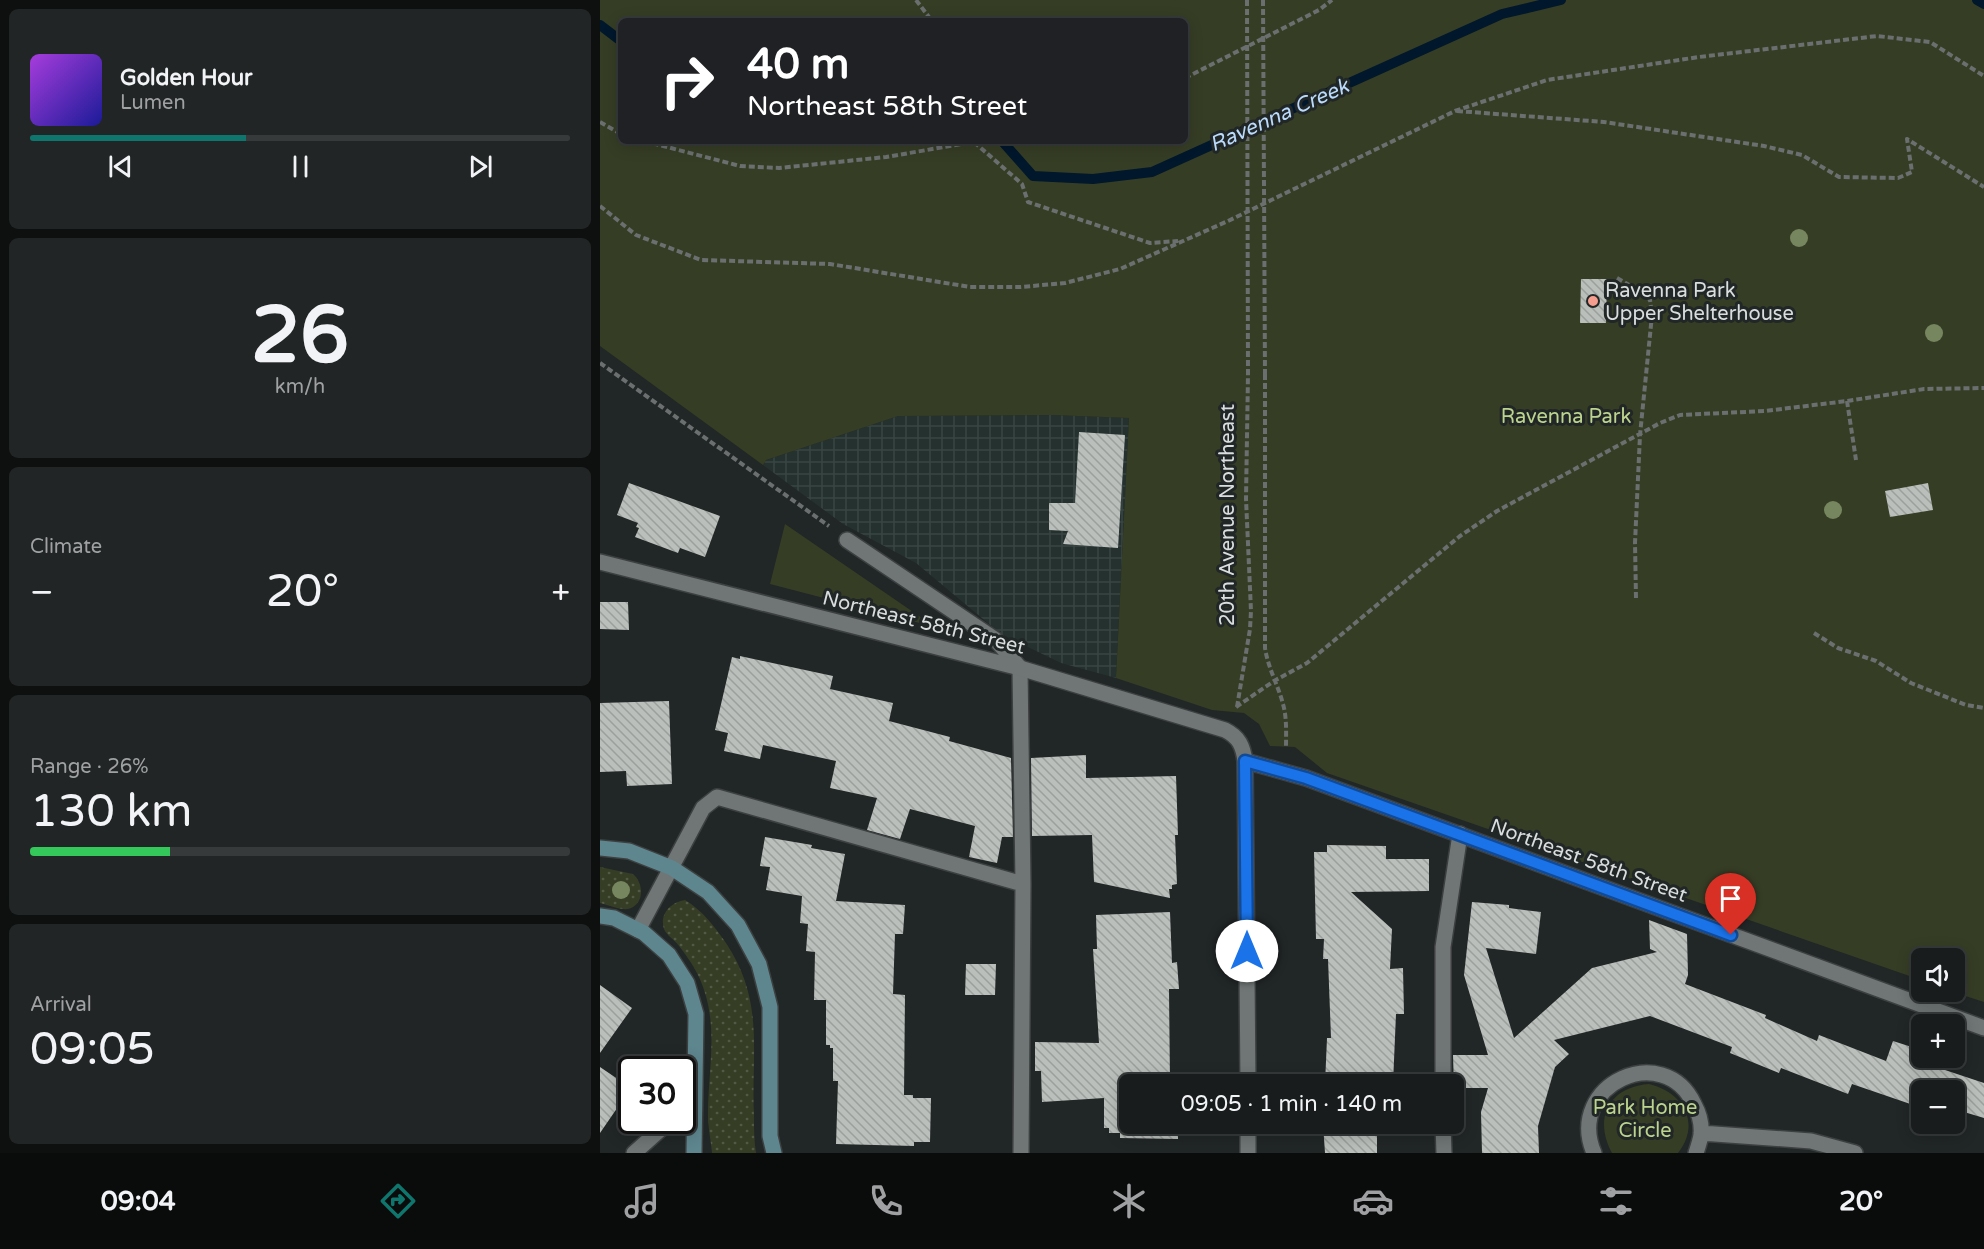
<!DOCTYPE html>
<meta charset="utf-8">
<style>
:root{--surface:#191c1c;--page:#222525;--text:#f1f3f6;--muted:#9fa1a3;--line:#373a3b;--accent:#0f766e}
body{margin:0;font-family:"Varela Round",sans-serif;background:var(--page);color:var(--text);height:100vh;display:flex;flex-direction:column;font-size:22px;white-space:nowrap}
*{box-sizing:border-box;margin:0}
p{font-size:20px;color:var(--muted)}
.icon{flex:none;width:33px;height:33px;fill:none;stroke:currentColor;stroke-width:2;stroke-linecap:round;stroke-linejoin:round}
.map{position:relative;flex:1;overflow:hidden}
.drawer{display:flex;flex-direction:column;gap:9px;padding:9px;background:#0e0f0f;width:600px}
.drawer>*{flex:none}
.hud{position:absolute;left:18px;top:18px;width:570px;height:126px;border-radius:9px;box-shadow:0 3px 15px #0003,0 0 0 2px var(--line);background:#202124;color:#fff;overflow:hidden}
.buttons{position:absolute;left:1311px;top:948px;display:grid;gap:12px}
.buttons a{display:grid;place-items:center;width:54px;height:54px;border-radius:9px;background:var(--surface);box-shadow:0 3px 15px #0003,0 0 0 2px var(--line);font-size:30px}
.speed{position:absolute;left:18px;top:1056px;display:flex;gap:12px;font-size:30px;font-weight:700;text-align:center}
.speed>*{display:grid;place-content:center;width:78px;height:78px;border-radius:50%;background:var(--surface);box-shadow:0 3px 15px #0003,0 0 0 2px var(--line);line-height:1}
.speed .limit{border:3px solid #111;border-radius:9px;background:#fff;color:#111}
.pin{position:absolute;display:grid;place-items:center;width:51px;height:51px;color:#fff;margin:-62px -26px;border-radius:50% 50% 50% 0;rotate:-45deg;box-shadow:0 0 6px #0007}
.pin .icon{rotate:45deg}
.me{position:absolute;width:66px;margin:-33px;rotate:0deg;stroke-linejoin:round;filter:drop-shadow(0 0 4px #0008)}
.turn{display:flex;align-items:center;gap:21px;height:126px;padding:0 30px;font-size:27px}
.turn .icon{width:78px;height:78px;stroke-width:2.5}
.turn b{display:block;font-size:42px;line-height:51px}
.big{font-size:45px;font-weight:600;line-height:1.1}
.drawer .tile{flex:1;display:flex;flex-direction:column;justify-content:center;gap:9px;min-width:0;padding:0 21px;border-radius:9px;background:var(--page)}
.drawer .dial{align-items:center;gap:0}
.dial b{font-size:78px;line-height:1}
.song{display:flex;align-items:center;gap:18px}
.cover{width:72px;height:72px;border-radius:9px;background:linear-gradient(135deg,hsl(280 70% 55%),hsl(240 70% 35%))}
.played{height:6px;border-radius:3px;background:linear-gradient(90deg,var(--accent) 40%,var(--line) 40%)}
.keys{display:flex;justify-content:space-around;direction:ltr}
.heat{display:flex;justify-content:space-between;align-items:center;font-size:33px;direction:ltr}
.charge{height:9px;border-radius:4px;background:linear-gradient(90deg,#34c759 26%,var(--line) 0)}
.trip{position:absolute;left:519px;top:1074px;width:345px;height:60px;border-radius:9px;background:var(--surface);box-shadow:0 3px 15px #0003,0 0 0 2px var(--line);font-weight:600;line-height:60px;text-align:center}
.dock{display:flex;height:96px;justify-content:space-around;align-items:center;background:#0a0b0b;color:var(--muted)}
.dock .icon{width:42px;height:42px}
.dock .active{color:var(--accent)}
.dock b{font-size:27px;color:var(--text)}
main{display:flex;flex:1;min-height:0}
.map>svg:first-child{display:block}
.industrial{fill:url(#industrial-grid)}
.grass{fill:url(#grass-dots)}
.park{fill:#363d25;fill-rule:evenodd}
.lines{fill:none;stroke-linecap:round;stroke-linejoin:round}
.stream{stroke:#00172c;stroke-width:10}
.building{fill:url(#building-back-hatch)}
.service-casing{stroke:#3d4040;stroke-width:18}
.minor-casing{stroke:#3d4040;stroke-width:18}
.secondary-casing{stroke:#3d4040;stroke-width:18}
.path{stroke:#6b6f6f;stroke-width:4;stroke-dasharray:6 3;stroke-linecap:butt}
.service{stroke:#6f7675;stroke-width:15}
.minor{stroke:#6f7675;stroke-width:15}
.secondary{stroke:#5e868e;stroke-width:15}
.path-bridge{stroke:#6b6f6f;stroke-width:4;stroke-dasharray:6 3;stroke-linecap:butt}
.tree{fill:#76865f}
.route-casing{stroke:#114b97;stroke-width:15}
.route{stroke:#1a73e8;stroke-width:10}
.poi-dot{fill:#f59d8e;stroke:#212626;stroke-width:2}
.labels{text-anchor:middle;stroke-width:6;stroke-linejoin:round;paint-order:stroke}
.poi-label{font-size:20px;fill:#dadddd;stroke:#212626;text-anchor:start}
.park-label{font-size:20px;fill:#bcd48d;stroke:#212626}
.street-label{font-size:20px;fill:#dadddd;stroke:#212626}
.water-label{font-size:21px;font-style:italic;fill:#badbfc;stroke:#212626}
</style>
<main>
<section class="drawer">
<div class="tile">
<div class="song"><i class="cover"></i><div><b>Golden Hour</b><p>Lumen</p></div></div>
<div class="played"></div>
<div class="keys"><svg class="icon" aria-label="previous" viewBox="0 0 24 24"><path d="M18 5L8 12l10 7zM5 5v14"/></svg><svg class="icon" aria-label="pause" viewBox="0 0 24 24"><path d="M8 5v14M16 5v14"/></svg><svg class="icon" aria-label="next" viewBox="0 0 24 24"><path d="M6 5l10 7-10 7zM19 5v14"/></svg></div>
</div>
<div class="tile dial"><b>26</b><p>km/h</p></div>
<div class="tile"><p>Climate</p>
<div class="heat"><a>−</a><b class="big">20°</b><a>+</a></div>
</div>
<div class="tile"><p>Range · 26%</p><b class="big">130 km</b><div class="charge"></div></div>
<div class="tile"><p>Arrival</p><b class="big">09:05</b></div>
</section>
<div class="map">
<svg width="1384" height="1153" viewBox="0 0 1384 1153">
<defs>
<pattern id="industrial-grid" width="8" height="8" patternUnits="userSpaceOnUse" patternTransform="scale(1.5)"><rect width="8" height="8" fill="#24312f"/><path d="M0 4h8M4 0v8" fill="none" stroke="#394543"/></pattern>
<pattern id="grass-dots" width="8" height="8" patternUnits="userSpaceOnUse" patternTransform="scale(1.5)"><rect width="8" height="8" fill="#363d25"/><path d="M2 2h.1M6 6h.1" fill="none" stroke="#525944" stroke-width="1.8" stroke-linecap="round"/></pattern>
<pattern id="building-back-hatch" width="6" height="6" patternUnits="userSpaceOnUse" patternTransform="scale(1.5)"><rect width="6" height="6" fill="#babfbb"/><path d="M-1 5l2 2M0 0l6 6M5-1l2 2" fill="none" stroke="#9ca09d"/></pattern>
</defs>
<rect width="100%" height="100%" fill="#212626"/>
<!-- industrial -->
<path class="industrial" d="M 453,415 L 529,418 L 516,678 L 461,663 L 401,634 L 316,563 L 243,524 L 163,465 L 166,460 L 298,416 Z"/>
<!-- grass -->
<path class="grass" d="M 0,867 L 33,874 C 44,883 45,905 28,909 C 20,910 8,905 0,903 Z
M 85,900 C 102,910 115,927 126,943 C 165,1002 151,1051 154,1116 C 154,1128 154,1141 156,1153 L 112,1153 C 111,1142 109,1132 108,1121 C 107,1079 118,1034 105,993 C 100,975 90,960 79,946 C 75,940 66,935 64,929 C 59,914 71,902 85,900 Z"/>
<!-- park -->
<path class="park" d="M 0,0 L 1384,0 L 1384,1002 L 1353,992 L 1354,958 L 1322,958 L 1321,980 L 727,773 L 695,747 L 670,746 L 659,724 L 644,713 L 612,710 L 516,678 L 529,418 L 453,415 L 298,416 L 166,460 L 163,465 L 0,346 ZM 21,21 L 585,21 L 585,141 L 21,141 Z
M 185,524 L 335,627 L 170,584 Z
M 1049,1084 C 1082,1092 1102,1122 1078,1153 L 1012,1153 C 993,1118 1009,1087 1049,1084 Z"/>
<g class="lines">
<!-- stream -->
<path class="stream" d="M 1377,0 L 1384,4
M 0,25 L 21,41
M 402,141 L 433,176 L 493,179 L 552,172 L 902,14 L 961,0"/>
</g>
<!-- building -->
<path class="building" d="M 981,279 L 1007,279 L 1006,323 L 980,323 Z
M 479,432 L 525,435 L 518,548 L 463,544 L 468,531 L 449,530 L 449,503 L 475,503 Z
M 29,483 L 120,516 L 105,557 L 80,548 L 78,553 L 35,537 L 39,528 L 36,527 L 38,523 L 17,515 Z
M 1328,483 L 1333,510 L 1290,517 L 1285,491 Z
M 0,602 L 28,602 L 29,630 L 0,629 Z
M 140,656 L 233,676 L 230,689 L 293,703 L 289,721 L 350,737 L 349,741 L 411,758 L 413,837 L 402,837 L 397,863 L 369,857 L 375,826 L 310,809 L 300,839 L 267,830 L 277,798 L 230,788 L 236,761 L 163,745 L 160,759 L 124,751 L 128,733 L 115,730 L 132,657 L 140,659 Z
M 69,701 L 72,784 L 27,786 L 26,771 L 0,772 L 0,703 Z
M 486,755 L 486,778 L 576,776 L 578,835 L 575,835 L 577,884 L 572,885 L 572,889 L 569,889 L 570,898 L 494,882 L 492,835 L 432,836 L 431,758 Z
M 165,837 L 212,845 L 211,848 L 245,854 L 236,901 L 305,905 L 303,934 L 295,934 L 293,994 L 305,995 L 304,1095 L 313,1095 L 313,1098 L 331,1098 L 330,1142 L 314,1142 L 314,1146 L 236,1144 L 238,1081 L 233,1081 L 233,1048 L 230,1048 L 230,1045 L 226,1045 L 226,1000 L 214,1000 L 215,952 L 206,951 L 208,924 L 200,923 L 202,896 L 166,890 L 170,867 L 160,866 Z
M 727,845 L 786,846 L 786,859 L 829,859 L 829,891 L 751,892 L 792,929 L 790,969 L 803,968 L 804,1014 L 796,1014 L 793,1084 L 725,1084 L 727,1038 L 731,1038 L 728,959 L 723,959 L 724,939 L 716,939 L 714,852 L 727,852 Z
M 872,902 L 909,905 L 909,908 L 941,912 L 936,954 L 886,948 L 914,1038 L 992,968 L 1057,952 L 1050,949 L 1049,920 L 1087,934 L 1088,975 L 1085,984 L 1166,1015 L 1165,1018 L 1217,1041 L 1219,1035 L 1286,1061 L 1293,1041 L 1318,1049 L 1315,1060 L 1384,1083 L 1384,1118 L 1354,1109 L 1354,1090 L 1322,1090 L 1322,1108 L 1252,1084 L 1248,1094 L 1181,1068 L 1179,1073 L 1130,1053 L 1132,1047 L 1050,1016 L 954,1040 L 969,1054 L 955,1067 L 938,1126 L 939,1153 L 882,1153 L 881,1112 L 888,1088 L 854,1088 L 853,1055 L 888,1055 L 864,975 Z
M 570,912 L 572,963 L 577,962 L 579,989 L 569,989 L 570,1082 L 579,1082 L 578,1084 L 530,1084 L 530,1124 L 578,1124 L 578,1139 L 520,1138 L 520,1133 L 509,1133 L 509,1128 L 504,1128 L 504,1098 L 442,1102 L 441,1071 L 435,1071 L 435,1042 L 499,1043 L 493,949 L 497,949 L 496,915 Z
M 366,964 L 396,964 L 395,995 L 365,995 Z
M 0,985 L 32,1008 L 0,1053 Z
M 0,1067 L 31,1088 L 0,1133 Z
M 723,1124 L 792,1124 L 791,1129 L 777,1129 L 777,1153 L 725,1153 Z"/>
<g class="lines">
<defs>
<path id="service" d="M 247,540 L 396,640 L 420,668 L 423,884 L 421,1153
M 38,930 L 103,808 L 117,797 L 423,884
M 843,1084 L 843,947 L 860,834
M 82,1110 L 94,1100
M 843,1124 L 844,1153
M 34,1153 L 71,1120"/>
<path id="minor" d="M 0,562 L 420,668 L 625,730 C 639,737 643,746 645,761 L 648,1084
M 645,761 L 706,778 L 1384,1028
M 648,1124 L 648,1153
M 1101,1133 L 1211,1141 L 1255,1153
M 994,1153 C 965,1084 1064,1040 1094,1104 C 1099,1113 1102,1124 1101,1135 C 1100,1141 1098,1147 1096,1153"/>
<path id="secondary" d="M 0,848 L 29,851 L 72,868 L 108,892 L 138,925 L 159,964 L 170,1007 L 170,1136 L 174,1153
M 0,916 L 14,918 L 44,933 L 69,955 L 87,983 L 96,1014 L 94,1153"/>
</defs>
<!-- service casing -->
<use href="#service" class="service-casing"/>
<!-- minor casing -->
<use href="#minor" class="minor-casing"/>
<!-- secondary casing -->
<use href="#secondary" class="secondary-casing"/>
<!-- path -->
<path class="path" d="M 316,0 L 332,21
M 585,78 L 719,10 L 732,0
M 857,111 L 1004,122 L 1164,146 L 1202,155 L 1239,177 L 1298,178 L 1312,172 L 1307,139 L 1384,187
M 0,122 L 21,134
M 44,141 L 140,166 L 179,168 L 286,157 L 379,141
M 374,142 L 422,184 L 428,202 L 550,243 L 578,241
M 0,206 L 36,235 L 101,260 L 230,264 L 370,287 L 421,287 L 465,283 L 520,269 L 628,221 L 855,111 L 947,80 L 1099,57 L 1277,36 L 1330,42 L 1384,76
M 1017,278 L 1045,294 L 1050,300 L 1052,315 L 1040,435 L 1035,543 L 1036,598
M 0,363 L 229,526
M 665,374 L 665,648 C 668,668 678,685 683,704 C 687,718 686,733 686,748
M 1247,401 L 1256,460
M 1214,633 L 1238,648 L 1276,661 L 1311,683 L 1366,705 L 1384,708
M 636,707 L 674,681 L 707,663 L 860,536 L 897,511 L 1060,423 L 1080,415 L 1165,411 L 1247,401 L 1324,389 L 1384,388
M 637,707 L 650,629 L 651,611 L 646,499 L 648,374"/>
<!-- service -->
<use href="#service" class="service"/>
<!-- minor -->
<use href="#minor" class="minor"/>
<!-- secondary -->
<use href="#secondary" class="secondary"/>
<!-- path-bridge -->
<path class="path-bridge" d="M 647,0 L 648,374
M 663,0 L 665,374"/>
</g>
<!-- trees -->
<g class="tree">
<circle cx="1199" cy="238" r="9"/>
<circle cx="1334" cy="333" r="9"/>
<circle cx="1233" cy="510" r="9"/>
<circle cx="21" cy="890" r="9"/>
</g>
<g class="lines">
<defs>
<path id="route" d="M 647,951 L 645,761 L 706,778 L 1131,935"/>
</defs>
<!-- route casing -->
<use href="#route" class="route-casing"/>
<!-- route -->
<use href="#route" class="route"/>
</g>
<!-- markers -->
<circle class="poi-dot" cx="993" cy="301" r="6"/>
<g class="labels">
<!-- poi labels -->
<g class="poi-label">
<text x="1005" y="297">Ravenna Park<tspan x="1005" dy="23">Upper Shelterhouse</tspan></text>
</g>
<!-- park labels -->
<g class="park-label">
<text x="966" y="423">Ravenna Park</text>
<text x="1045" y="1114">Park Home<tspan x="1045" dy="23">Circle</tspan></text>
</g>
<!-- street labels -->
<g class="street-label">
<text transform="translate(627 515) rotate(-90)" y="7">20th Avenue Northeast</text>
<text transform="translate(324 622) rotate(14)" y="7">Northeast 58th Street</text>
<text transform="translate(989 860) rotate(20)" y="7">Northeast 58th Street</text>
</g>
<!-- water labels -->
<g class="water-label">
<text transform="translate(679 115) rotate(-24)" y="7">Ravenna Creek</text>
</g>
</g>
</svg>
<div class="buttons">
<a><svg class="icon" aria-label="sound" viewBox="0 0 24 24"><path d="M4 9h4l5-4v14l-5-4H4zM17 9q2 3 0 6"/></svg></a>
<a>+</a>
<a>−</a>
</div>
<div class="speed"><div class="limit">30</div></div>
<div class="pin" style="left:1131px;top:935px;background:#d93025"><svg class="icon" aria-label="arrive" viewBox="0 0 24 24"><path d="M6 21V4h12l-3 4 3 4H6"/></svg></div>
<svg class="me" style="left:647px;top:951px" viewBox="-20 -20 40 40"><circle r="19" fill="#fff"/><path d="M0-13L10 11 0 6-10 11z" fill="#1a73e8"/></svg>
<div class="trip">09:05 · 1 min · 140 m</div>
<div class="hud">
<div class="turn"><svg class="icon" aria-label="right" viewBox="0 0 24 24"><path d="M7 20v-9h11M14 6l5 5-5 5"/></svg><div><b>40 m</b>Northeast 58th Street</div></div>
</div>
</div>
</main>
<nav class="dock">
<b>09:04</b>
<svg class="icon active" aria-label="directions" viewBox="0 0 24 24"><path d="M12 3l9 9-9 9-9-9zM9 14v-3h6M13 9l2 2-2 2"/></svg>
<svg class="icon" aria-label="music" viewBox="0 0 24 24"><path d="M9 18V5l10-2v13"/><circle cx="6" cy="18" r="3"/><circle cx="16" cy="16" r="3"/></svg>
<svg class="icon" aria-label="phone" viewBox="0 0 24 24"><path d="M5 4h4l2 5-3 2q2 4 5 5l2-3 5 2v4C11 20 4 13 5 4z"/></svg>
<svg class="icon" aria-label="climate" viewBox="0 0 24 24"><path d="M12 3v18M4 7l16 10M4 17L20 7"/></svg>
<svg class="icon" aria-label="car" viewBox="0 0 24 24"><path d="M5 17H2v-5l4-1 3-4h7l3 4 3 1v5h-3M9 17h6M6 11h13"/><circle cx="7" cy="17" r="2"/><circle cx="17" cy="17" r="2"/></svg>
<svg class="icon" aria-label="filters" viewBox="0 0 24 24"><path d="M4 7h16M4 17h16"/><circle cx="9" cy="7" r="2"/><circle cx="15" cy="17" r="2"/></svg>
<b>20°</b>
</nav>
